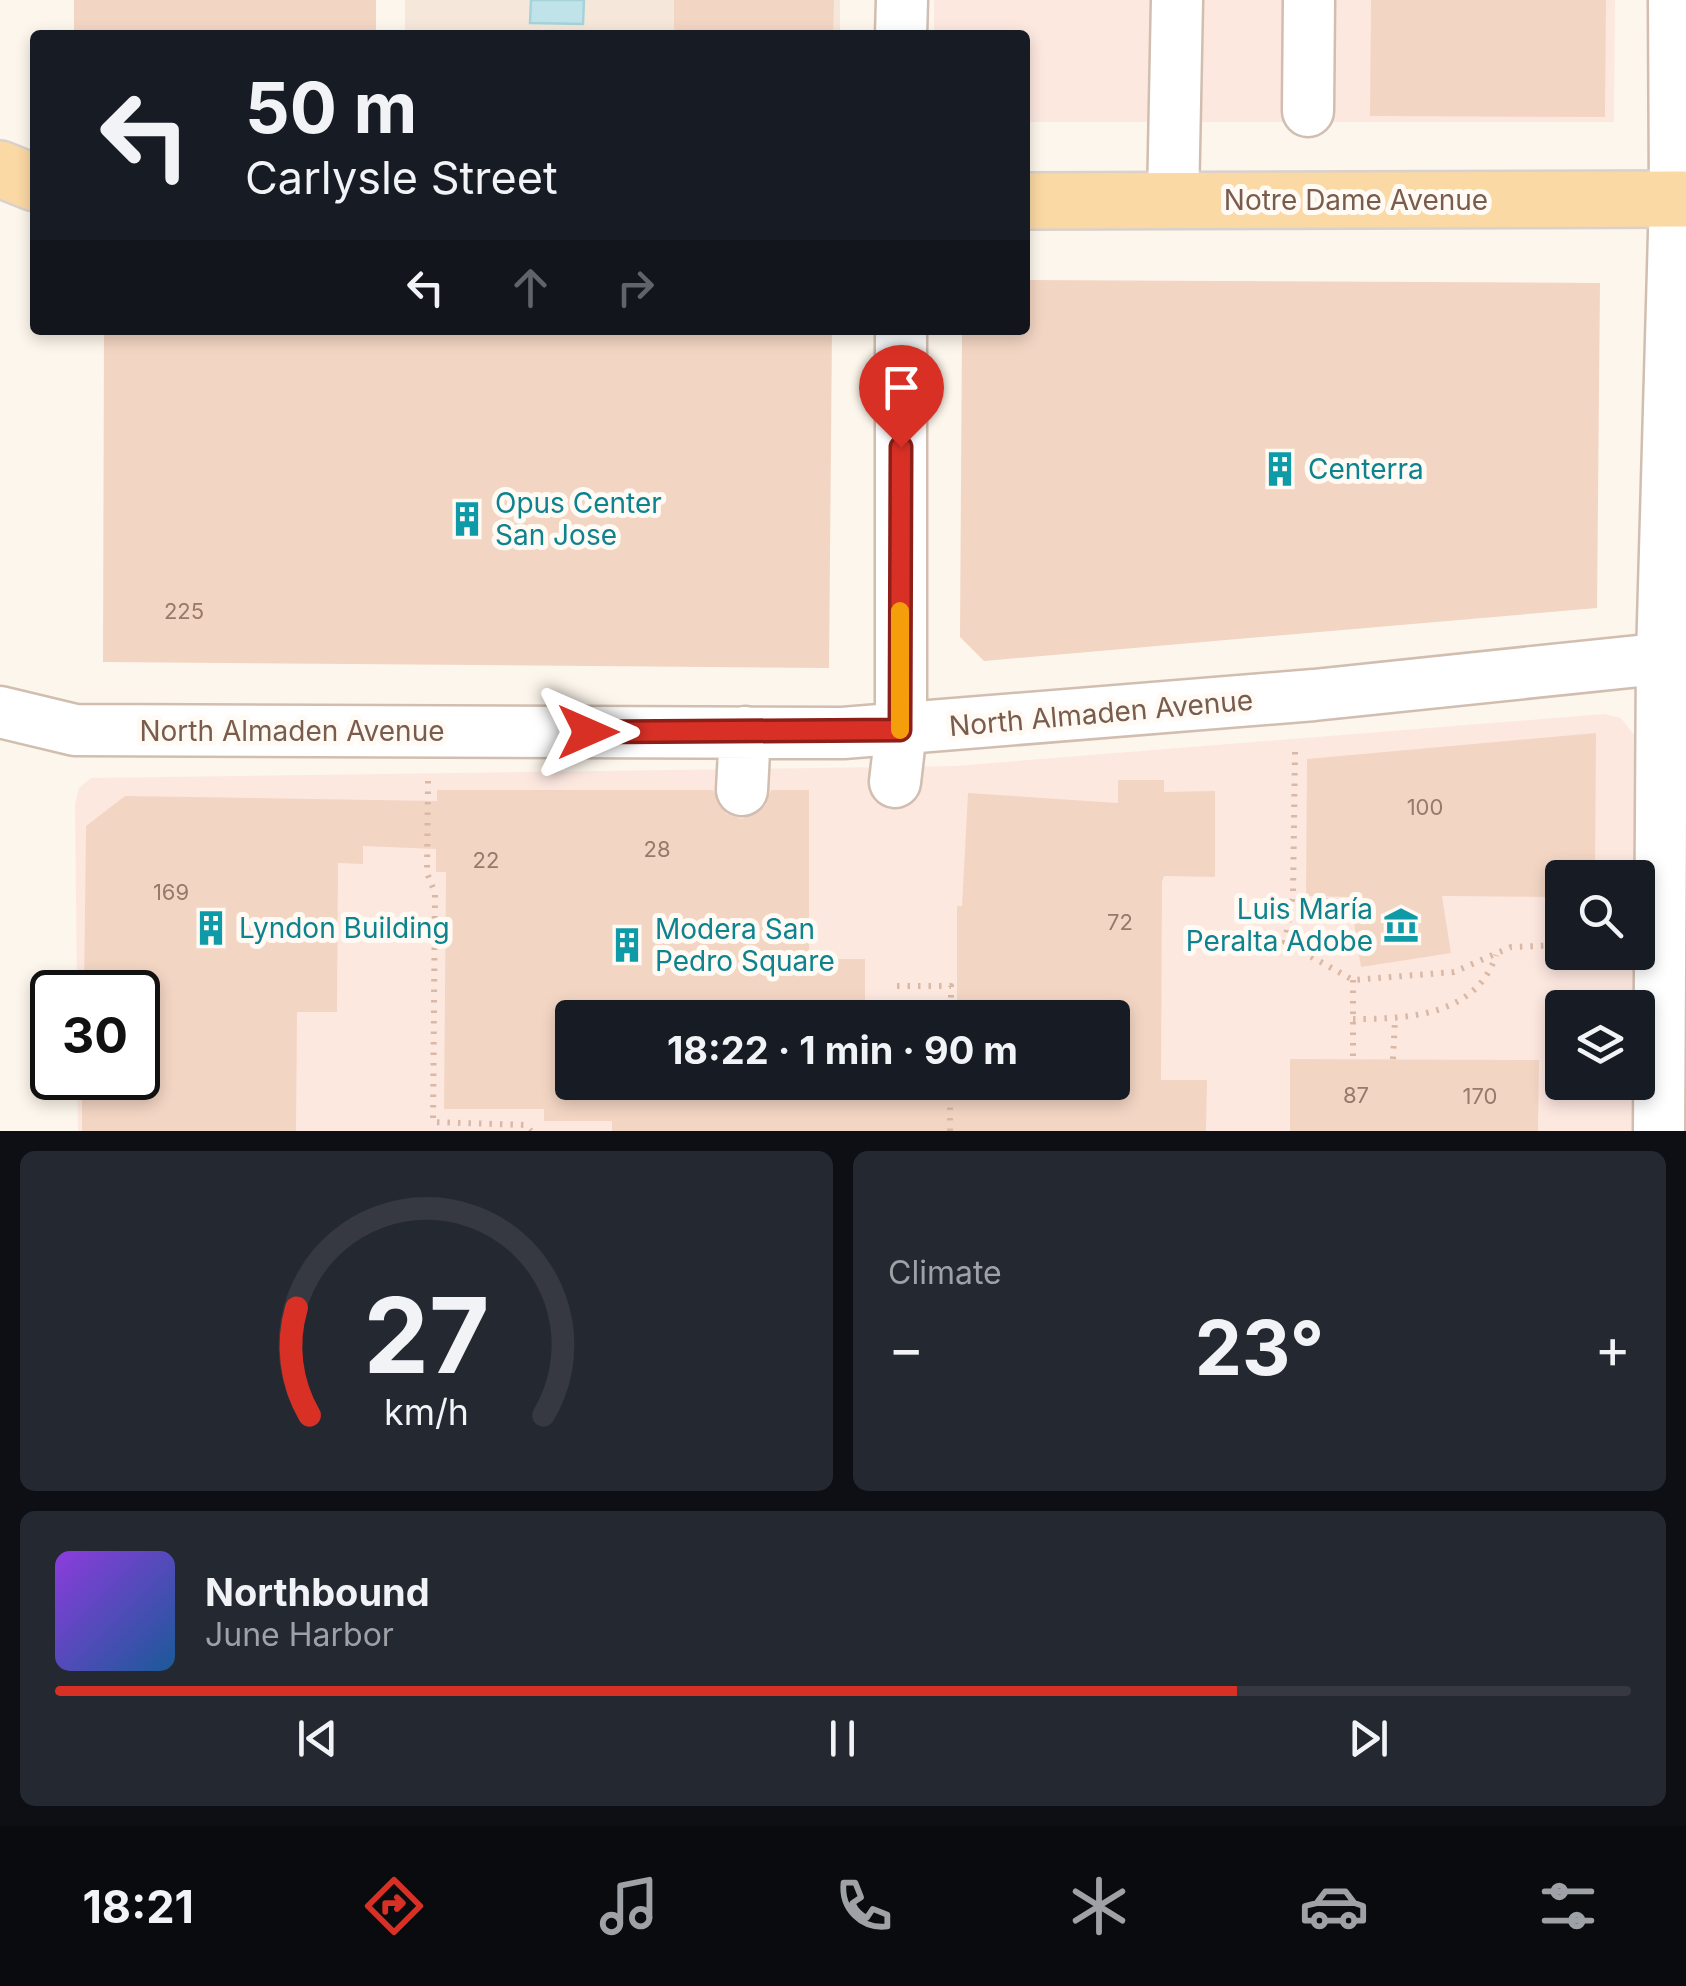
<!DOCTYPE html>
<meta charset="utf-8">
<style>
:root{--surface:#171b24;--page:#242831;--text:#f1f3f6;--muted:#9ea1a6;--line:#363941;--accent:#d93025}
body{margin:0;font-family:Inter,sans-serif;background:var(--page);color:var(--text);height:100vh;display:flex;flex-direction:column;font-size:38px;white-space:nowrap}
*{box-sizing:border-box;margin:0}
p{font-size:32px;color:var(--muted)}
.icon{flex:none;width:55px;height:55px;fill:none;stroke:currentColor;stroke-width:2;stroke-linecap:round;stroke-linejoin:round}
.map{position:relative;height:1131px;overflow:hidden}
.drawer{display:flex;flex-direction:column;gap:20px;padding:20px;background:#0d0f14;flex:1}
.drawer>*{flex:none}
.top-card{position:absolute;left:30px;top:30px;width:1000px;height:305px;border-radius:10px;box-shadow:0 5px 15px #0003;background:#171b24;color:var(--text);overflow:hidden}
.fabs{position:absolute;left:1545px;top:860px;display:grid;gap:20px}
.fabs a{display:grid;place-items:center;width:110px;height:110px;border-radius:10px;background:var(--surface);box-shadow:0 5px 15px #0003;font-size:50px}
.speed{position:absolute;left:30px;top:970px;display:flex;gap:20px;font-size:50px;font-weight:700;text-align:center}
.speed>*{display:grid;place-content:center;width:130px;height:130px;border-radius:50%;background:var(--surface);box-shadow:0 5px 15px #0003;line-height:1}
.speed .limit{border:5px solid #111;border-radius:15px;background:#fff;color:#111}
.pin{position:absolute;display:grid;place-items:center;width:85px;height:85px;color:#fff;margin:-102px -42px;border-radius:50% 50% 50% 0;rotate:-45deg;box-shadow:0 0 10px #0007}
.pin .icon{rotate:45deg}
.me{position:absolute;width:110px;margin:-55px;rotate:90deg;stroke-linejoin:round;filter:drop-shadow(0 0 8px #0008)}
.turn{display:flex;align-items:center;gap:35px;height:210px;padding:0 50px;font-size:45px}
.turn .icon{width:130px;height:130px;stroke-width:2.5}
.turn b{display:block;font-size:70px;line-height:85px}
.lanes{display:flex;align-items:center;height:95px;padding:0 50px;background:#0003;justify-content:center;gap:50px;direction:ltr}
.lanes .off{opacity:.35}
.big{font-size:75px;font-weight:700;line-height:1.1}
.drawer .tile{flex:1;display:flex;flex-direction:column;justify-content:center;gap:15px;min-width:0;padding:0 35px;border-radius:15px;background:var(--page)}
.drawer .dial{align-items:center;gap:0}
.dial svg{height:260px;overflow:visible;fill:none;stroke:var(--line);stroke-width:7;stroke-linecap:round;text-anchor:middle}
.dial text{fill:var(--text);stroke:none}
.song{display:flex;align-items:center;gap:30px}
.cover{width:120px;height:120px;border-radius:15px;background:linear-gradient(135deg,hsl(270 70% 55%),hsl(210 70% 35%))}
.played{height:10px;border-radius:5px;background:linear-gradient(90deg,var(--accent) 75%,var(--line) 75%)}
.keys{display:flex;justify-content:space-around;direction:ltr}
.heat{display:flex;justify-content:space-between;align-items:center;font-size:55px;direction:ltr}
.drawer .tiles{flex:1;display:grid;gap:20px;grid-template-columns:1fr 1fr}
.tile:last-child{grid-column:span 2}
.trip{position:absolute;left:555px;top:1000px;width:575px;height:100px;border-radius:10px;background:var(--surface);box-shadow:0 5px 15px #0003;font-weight:700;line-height:100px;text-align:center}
.tabs{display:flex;height:160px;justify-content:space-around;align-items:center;background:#090b0e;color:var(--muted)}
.tabs .icon{width:70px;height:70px}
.tabs .on{color:var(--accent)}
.tabs b{font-size:45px;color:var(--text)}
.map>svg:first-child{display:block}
.residential{fill:#f5e8da}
.commercial{fill:#fde8e0;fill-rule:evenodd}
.water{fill:#bfe3e8;stroke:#a5d3da;stroke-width:2.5}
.building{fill:#f3d5c3;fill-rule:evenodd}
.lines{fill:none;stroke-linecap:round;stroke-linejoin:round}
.minor-casing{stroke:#d1beb0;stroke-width:55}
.major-casing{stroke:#dad1cd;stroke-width:60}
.path{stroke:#d9b8a5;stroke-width:6;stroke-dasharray:2.5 8;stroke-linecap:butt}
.minor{stroke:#fff;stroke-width:50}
.major{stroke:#fbd9a5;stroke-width:55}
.route-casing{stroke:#8d1f18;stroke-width:25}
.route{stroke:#d93025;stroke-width:18}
.slow{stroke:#f59e0b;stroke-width:18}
.labels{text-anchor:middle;stroke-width:10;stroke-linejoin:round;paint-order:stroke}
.number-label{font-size:22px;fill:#987a6a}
.street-label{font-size:28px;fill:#7a5c4d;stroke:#fffaf3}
.culture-label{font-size:28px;fill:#0d838f;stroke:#fffaf3;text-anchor:start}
</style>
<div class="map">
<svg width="1686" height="1131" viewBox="0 0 1686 1131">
<rect width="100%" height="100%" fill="#fdf6ec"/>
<!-- residential -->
<path class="residential" d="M 405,0 L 840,0 L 840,35 L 405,35 Z"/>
<!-- commercial -->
<path class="commercial" d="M 934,0 L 1615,0 L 1614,122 L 1025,122 L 1025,35 L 934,35 Z
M 1604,714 L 1621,718 L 1635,736 L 1638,752 L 1636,877 L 1562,878 L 1562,952 L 1635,953 L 1634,1007 L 1562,1008 L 1562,1082 L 1633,1083 L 1632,1131 L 78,1131 L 77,1078 L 138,1078 L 138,992 L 77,992 L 75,804 L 79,788 L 91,778 L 955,766 ZM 572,1018 L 1112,1018 L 1112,1082 L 572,1082 Z"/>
<!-- water -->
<path class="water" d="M 531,0 L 584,0 L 583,24 L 530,23 Z"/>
<!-- building -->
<path class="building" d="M 74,0 L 376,0 L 376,35 L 74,35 Z
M 674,0 L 834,0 L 833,35 L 674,35 Z
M 1371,0 L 1606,0 L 1605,117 L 1370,116 Z
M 1025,280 L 1600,283 L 1597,608 L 984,661 L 960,637 L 962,330 L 1025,330 Z
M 104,330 L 832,330 L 829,668 L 103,662 Z
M 1596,733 L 1595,878 L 1562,878 L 1562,897 L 1442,896 L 1451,953 L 1361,967 L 1350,897 L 1306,896 L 1307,759 Z
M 1118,780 L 1164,780 L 1164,792 L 1215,791 L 1215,877 L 1164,876 L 1162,882 L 1161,1080 L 1207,1080 L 1206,1131 L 612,1131 L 612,1121 L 544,1121 L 544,1109 L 444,1109 L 446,872 L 436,872 L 436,849 L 363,846 L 363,864 L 338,863 L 337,1012 L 297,1012 L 296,1131 L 82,1131 L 82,1078 L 138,1078 L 138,992 L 84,992 L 86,826 L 125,796 L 437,801 L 437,790 L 713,790 L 726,813 L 742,819 L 765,806 L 771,790 L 809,790 L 809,959 L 865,959 L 865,1001 L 957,1000 L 957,906 L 962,906 L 968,793 L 1118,803 ZM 572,1018 L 1112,1018 L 1112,1082 L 572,1082 Z
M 1290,1059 L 1539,1060 L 1538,1131 L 1290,1131 Z"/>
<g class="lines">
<defs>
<path id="minor" d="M 901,35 L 902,0
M 1308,111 L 1309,0
M 1173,202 L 1177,0
M 0,712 L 75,730 L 843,733 L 1314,695 L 1686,656
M 895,782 L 901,730 L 901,330
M 742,790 L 745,732
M 1659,1131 L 1662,657 L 1675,198 L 1674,0"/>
<path id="major" d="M 0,169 L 35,183
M 1025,201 L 1686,199"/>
</defs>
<!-- minor casing -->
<use href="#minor" class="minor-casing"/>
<!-- major casing -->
<use href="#major" class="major-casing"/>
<!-- path -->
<path class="path" d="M 1295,752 L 1293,894 L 1285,942 L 1353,980 L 1454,972 L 1511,947 L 1562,945
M 428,781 L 427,873 L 435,893 L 433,1122 L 525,1125 L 531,1131
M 1289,914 L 1320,909 L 1329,896
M 1353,980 L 1353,1059
M 897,986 L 951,986 L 951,1018
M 1353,1019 C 1408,1019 1476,1016 1496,955
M 1393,1059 L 1395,1019
M 950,1131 L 950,1082"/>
<!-- minor -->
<use href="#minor" class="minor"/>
<!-- major -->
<use href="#major" class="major"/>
</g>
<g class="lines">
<defs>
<path id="route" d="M 588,732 L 900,730 L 901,447"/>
</defs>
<!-- route casing -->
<use href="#route" class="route-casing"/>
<!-- route -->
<use href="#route" class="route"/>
<!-- slow -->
<path class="slow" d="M 900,730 L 900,611"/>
</g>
<!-- icons -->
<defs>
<symbol id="building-bare" viewBox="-9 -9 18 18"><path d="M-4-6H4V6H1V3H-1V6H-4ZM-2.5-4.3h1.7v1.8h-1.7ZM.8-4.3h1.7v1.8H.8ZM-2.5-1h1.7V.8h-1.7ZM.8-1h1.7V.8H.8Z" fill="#0f9aa8" stroke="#fffaf3" stroke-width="2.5" paint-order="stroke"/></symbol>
<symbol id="museum-bare" viewBox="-9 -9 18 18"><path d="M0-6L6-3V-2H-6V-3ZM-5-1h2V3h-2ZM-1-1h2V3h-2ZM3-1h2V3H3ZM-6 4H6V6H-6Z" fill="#0f9aa8" stroke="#fffaf3" stroke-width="2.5" paint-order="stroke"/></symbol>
</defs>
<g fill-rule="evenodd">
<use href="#building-bare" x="1255" y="444" width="50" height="50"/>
<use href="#building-bare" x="442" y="494" width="50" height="50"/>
<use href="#museum-bare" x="1376" y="900" width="50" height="50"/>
<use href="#building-bare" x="186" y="903" width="50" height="50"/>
<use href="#building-bare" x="602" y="920" width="50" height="50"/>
</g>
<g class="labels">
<!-- number labels -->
<g class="number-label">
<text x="184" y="619">225</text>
<text x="1425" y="815">100</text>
<text x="657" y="857">28</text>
<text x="486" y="868">22</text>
<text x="171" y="900">169</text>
<text x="1120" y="930">72</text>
<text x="1356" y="1103">87</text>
<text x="1480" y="1104">170</text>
</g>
<!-- street labels -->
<g class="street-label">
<text x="1356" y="210">Notre Dame Avenue</text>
<text transform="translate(1101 713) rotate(-5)" y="10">North Almaden Avenue</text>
<text x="292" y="741">North Almaden Avenue</text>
</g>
<!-- culture labels -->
<g class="culture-label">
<text x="1308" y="479">Centerra</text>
<text x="495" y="513">Opus Center<tspan x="495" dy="32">San Jose</tspan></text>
<text x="1373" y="919" text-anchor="end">Luis María<tspan x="1373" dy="32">Peralta Adobe</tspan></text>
<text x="239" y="938">Lyndon Building</text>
<text x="655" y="939">Modera San<tspan x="655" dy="32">Pedro Square</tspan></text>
</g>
</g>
</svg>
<div class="fabs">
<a><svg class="icon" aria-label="search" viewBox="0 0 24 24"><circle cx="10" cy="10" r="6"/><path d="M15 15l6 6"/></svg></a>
<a><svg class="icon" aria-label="layers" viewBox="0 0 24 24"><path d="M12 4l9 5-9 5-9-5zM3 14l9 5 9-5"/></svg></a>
</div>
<div class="speed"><div class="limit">30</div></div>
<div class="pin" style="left:901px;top:447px;background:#d93025"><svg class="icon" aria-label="arrive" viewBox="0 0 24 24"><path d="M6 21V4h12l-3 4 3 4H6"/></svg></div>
<svg class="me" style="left:588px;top:732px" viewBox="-20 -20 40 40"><path d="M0-17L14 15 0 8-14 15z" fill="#d93025" stroke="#fff" stroke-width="4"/></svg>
<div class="trip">18:22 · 1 min · 90 m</div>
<div class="top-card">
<div class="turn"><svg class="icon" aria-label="left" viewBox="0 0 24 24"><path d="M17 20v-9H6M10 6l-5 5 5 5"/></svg><div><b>50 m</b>Carlysle Street</div></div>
<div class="lanes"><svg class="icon" aria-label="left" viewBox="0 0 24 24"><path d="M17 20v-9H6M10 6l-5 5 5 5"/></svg><svg class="icon off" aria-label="ahead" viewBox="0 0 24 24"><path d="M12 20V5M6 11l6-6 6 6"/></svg><svg class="icon off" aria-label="right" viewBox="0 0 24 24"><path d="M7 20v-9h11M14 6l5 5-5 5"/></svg></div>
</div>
</div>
<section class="drawer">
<div class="tiles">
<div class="tile dial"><svg viewBox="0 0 100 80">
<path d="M14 69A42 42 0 1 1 86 69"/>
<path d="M14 69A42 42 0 0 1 10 36" stroke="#d93025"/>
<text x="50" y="56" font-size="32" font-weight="700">27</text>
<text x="50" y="72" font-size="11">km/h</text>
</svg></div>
<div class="tile"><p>Climate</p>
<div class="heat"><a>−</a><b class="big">23°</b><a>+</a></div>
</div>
<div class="tile">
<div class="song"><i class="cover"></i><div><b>Northbound</b><p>June Harbor</p></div></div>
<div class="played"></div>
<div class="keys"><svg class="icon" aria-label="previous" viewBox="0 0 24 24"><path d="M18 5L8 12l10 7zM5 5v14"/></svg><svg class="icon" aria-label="pause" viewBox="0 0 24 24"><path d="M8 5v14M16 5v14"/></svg><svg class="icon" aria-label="next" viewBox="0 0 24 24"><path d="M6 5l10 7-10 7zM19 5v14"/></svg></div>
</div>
</div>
</section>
<nav class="tabs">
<b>18:21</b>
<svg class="icon on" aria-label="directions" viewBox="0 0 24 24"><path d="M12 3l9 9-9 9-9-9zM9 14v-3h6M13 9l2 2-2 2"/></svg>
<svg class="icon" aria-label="music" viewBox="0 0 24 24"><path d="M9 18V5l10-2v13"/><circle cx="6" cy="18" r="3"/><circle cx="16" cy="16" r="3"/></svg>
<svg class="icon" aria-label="phone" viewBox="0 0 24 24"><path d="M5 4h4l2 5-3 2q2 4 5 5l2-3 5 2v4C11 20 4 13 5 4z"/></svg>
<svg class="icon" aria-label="climate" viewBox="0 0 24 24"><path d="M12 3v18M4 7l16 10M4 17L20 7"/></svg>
<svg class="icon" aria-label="car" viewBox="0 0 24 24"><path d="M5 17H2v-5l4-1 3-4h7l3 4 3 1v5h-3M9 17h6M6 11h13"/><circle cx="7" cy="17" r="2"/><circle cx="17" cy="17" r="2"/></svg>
<svg class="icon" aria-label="filters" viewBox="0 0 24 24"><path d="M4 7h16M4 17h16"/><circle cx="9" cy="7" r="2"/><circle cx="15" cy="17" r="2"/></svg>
</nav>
